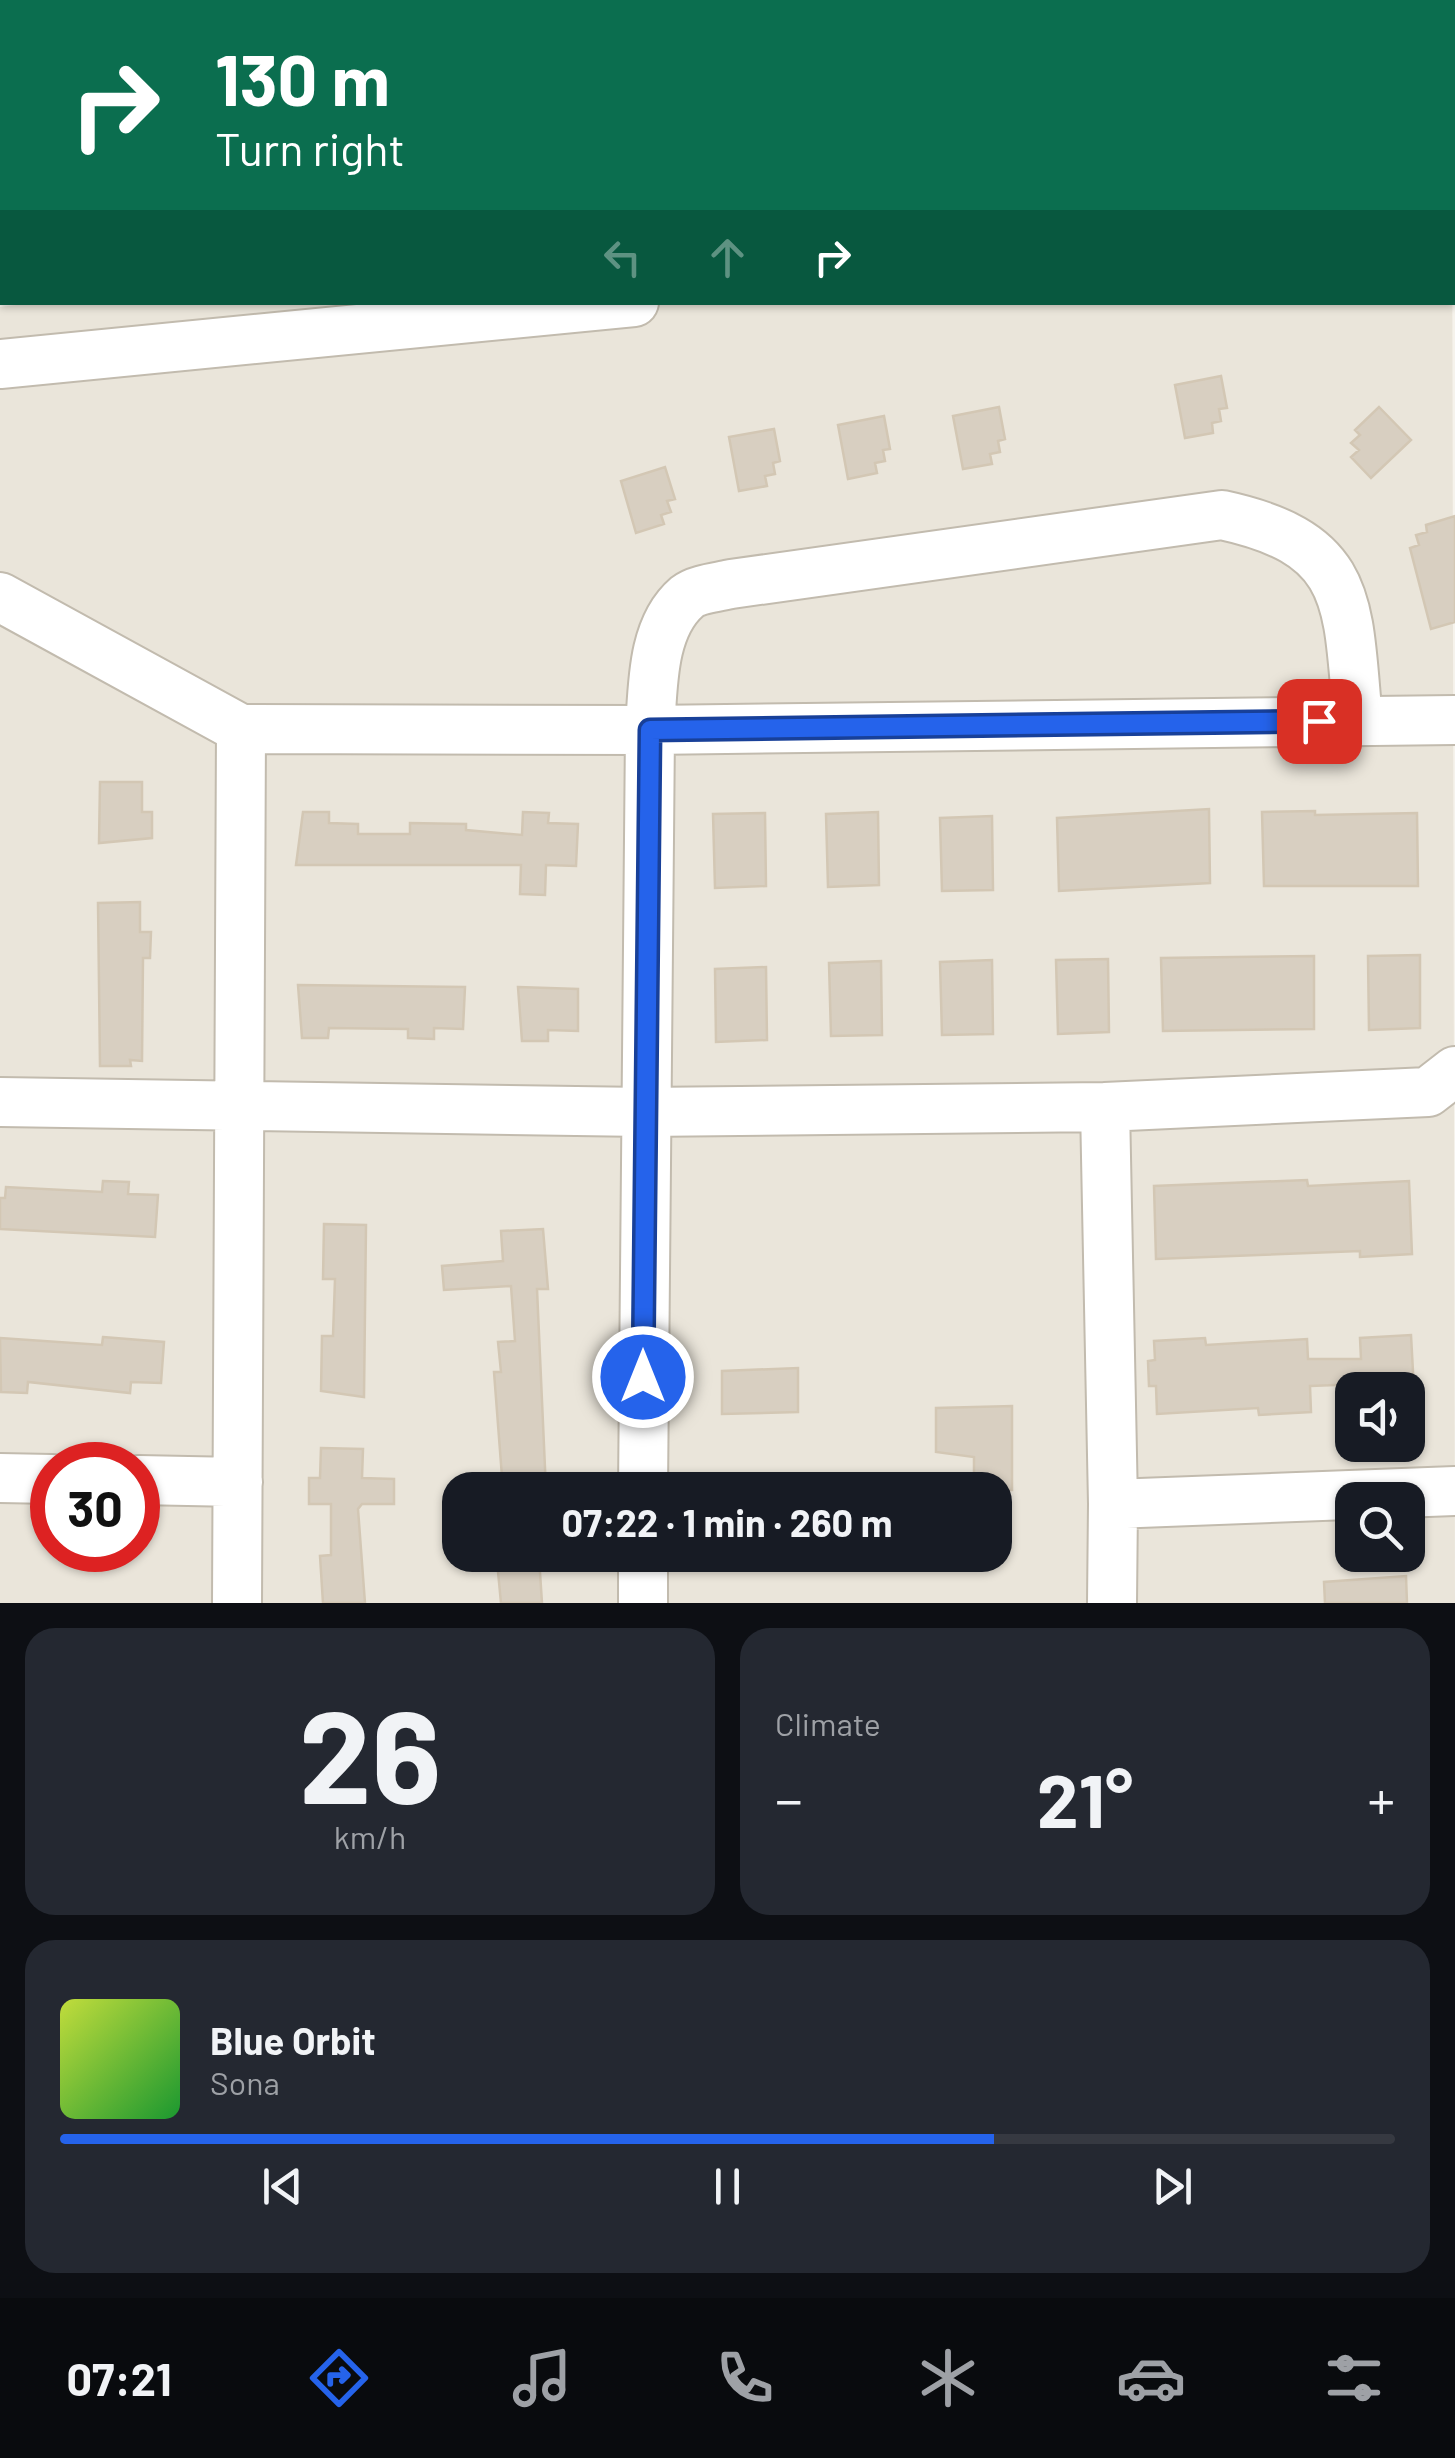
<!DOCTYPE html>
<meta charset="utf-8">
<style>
:root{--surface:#171b24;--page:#242831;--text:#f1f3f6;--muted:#9ea1a6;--line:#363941;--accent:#2563eb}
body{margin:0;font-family:Barlow,sans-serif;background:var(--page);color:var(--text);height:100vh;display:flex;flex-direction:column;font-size:38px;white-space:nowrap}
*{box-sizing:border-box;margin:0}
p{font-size:32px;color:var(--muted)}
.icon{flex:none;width:55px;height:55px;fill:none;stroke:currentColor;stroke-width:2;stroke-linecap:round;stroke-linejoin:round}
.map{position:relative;height:1603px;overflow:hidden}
.sheet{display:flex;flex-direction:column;gap:25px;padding:25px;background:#0d0f14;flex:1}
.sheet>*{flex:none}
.guide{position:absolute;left:0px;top:0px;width:1455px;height:305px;box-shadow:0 2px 8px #0004;background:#0b6e4f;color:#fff;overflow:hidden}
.fabs{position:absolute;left:1335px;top:1372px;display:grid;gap:20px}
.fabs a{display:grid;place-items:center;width:90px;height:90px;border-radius:20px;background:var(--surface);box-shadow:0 2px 8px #0004;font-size:50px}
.speed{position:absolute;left:30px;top:1442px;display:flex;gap:20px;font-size:50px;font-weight:700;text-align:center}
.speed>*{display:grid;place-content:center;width:130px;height:130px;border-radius:50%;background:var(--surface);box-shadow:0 2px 8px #0004;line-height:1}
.speed .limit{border:15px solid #d22;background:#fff;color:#111}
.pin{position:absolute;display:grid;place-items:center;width:85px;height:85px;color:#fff;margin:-42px;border-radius:20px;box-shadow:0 5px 15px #0006}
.me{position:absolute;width:110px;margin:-55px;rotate:0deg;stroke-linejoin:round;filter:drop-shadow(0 0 8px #0008)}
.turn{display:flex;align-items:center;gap:35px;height:210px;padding:0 50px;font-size:45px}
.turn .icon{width:130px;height:130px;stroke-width:2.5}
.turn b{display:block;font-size:70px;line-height:85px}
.lanes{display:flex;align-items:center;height:95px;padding:0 50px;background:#0003;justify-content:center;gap:50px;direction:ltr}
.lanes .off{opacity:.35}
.big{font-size:75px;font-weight:700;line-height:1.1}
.sheet .card{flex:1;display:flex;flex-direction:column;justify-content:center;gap:15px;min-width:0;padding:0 35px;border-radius:30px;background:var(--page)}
.sheet .dial{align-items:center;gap:0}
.dial b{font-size:130px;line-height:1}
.song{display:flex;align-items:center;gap:30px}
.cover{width:120px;height:120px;border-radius:15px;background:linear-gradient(135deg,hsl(70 70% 55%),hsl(130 70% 35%))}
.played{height:10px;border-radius:5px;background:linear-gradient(90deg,var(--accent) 70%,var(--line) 70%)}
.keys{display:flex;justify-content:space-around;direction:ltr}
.heat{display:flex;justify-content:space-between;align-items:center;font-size:55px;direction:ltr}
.sheet .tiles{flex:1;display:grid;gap:25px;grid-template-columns:1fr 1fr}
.card:last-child{grid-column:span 2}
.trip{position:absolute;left:442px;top:1472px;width:570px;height:100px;border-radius:30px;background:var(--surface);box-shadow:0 2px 8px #0004;font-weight:700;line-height:100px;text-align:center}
.menu{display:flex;height:160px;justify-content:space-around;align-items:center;background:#090b0e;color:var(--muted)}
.menu .icon{width:70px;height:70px}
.menu .active{color:var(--accent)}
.menu b{font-size:45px;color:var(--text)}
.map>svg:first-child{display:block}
.residential{fill:#eae5da;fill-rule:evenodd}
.building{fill:#d8cfc1;stroke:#d3c7b4;stroke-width:2.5}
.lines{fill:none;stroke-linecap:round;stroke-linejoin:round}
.minor-casing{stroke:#c2bbae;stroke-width:52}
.minor{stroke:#fff;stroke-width:48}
.route-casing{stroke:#184099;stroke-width:25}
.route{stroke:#2563eb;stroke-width:18}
</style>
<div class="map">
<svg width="1455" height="1603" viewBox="0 0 1455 1603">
<rect width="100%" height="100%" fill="#f6f3ec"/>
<!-- residential -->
<path class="residential" d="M 1452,136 L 1455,1603 L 0,1603 L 0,307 L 40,302 L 1452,302 ZM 1352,1390 L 1408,1390 L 1408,1445 L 1352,1445 ZM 52,1465 L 138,1465 L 138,1550 L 52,1550 ZM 460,1490 L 995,1490 L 995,1555 L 460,1555 ZM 1352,1500 L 1408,1500 L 1408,1555 L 1352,1555 Z"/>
<!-- building -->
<path class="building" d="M 1221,376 L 1227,408 L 1219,409 L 1221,421 L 1212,423 L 1213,433 L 1185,438 L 1175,385 Z
M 999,407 L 1005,439 L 998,441 L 1000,452 L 990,454 L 992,464 L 963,469 L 953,416 Z
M 1379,407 L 1411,440 L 1371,478 L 1351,457 L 1359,450 L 1351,443 L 1360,435 L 1355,430 Z
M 884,416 L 890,449 L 883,450 L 885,461 L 875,463 L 877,473 L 848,479 L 838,425 Z
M 774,429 L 780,461 L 773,463 L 775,474 L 765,476 L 767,486 L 739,491 L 729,437 Z
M 665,467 L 675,499 L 667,501 L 671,512 L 661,515 L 664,524 L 636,533 L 621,481 Z
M 1455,516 L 1455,622 L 1431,629 L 1410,548 L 1419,545 L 1416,535 L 1427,532 L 1426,525 Z
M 100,782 L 142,782 L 142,812 L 152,812 L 152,838 L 99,843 Z
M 1209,809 L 1210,883 L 1059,891 L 1057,818 Z
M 1315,811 L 1315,815 L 1417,813 L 1418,886 L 1264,886 L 1262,812 Z
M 303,812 L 329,812 L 329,823 L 358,824 L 358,834 L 410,834 L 410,823 L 466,824 L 466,830 L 522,835 L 523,812 L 549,813 L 548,823 L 578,824 L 576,866 L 546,865 L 545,895 L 520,894 L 521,865 L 296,865 Z
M 878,812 L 879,885 L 828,887 L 826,814 Z
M 765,813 L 766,886 L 715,888 L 713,814 Z
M 992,816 L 993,890 L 942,891 L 940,818 Z
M 140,902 L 140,932 L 151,932 L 150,958 L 143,958 L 142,1061 L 130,1060 L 131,1066 L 100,1066 L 98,903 Z
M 1420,955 L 1420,1028 L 1369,1030 L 1368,956 Z
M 1314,956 L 1314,1029 L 1163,1031 L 1161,958 Z
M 1108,959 L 1109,1032 L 1058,1034 L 1056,960 Z
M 992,960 L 993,1034 L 942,1035 L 940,962 Z
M 881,961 L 882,1035 L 831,1036 L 829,963 Z
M 766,967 L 767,1040 L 716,1042 L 715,969 Z
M 298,985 L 465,987 L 463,1029 L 434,1028 L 434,1039 L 408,1038 L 408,1029 L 329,1028 L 328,1038 L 302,1038 Z
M 518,987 L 578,989 L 578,1031 L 548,1030 L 548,1041 L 522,1041 Z
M 1307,1180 L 1308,1186 L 1409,1181 L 1412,1254 L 1360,1257 L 1360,1251 L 1156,1259 L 1154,1186 Z
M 103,1181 L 129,1182 L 128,1194 L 158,1195 L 155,1237 L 0,1229 L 0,1198 L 5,1198 L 6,1187 L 102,1192 Z
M 324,1224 L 366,1225 L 364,1397 L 321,1391 L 322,1336 L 333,1336 L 335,1279 L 323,1279 Z
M 543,1229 L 548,1289 L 537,1289 L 546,1490 L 503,1490 L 494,1372 L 501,1372 L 498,1342 L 515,1341 L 511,1286 L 444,1290 L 442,1266 L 503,1261 L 501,1231 Z
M 1411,1335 L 1414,1390 L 1362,1390 L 1362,1384 L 1310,1386 L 1311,1412 L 1259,1415 L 1258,1408 L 1157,1414 L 1156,1386 L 1149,1386 L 1148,1361 L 1155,1360 L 1154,1341 L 1205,1338 L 1206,1345 L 1307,1339 L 1308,1359 L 1361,1359 L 1360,1338 Z
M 103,1337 L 164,1342 L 161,1383 L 131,1382 L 130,1393 L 28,1382 L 27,1393 L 1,1392 L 0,1338 L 102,1345 Z
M 798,1368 L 798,1412 L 722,1414 L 722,1371 Z
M 1012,1406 L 1012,1490 L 974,1490 L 974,1457 L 936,1452 L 936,1408 Z
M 321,1448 L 363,1449 L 362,1478 L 394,1479 L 394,1504 L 362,1504 L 358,1509 L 365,1603 L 323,1603 L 320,1556 L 331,1555 L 331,1504 L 309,1504 L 309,1478 L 320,1478 Z
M 539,1557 L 542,1603 L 501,1603 L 497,1561 Z
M 1406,1576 L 1407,1603 L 1325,1603 L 1324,1582 Z"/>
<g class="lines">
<defs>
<path id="minor" d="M 1027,0 L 1027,2
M 0,364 L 634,302
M 0,597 L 241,729
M 0,1102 L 644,1112 L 1105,1107 L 1113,1504 L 1455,1491
M 1105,1107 L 1428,1092 L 1455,1071
M 0,1478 L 52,1479
M 138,1480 L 238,1482
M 643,1490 L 650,730 L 1455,720
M 237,1603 L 241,729 L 650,730 C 653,688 651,628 687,597 C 697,589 719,587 731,584 L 1222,515 C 1356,544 1347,604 1358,721
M 643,1603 L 643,1555
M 1112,1603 L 1113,1504"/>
</defs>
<!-- minor casing -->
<use href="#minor" class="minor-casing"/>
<!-- minor -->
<use href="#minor" class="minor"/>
</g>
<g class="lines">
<defs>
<path id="route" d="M 643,1377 L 650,730 L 1319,721"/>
</defs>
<!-- route casing -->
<use href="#route" class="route-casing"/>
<!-- route -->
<use href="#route" class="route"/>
</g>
</svg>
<div class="fabs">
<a><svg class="icon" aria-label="sound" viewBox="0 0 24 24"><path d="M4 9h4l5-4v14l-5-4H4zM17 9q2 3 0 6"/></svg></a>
<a><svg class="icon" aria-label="search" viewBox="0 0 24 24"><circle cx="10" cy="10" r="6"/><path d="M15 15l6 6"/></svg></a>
</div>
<div class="speed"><div class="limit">30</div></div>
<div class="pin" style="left:1319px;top:721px;background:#d93025"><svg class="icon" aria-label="arrive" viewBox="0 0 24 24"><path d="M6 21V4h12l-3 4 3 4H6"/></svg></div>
<svg class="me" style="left:643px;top:1377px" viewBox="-20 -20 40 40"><circle r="17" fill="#2563eb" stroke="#fff" stroke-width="3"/><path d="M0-11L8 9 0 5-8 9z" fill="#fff"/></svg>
<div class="trip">07:22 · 1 min · 260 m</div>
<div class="guide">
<div class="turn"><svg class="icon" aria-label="right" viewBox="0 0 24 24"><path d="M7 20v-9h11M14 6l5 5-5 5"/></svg><div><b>130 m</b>Turn right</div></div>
<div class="lanes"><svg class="icon off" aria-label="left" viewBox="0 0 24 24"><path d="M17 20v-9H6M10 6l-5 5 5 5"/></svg><svg class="icon off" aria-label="ahead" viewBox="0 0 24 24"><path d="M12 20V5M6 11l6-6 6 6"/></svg><svg class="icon" aria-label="right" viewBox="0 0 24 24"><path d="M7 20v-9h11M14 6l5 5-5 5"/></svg></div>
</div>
</div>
<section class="sheet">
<div class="tiles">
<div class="card dial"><b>26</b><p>km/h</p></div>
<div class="card"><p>Climate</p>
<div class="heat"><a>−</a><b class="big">21°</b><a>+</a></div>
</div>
<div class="card">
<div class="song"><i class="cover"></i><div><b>Blue Orbit</b><p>Sona</p></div></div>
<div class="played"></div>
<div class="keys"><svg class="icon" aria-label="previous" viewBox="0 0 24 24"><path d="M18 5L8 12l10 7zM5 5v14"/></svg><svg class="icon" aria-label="pause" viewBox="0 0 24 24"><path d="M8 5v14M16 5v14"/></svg><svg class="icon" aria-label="next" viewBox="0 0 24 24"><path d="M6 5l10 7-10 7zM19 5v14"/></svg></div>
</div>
</div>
</section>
<nav class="menu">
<b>07:21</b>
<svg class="icon active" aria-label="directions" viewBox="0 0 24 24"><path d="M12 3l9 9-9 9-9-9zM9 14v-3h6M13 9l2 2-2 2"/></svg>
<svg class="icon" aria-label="music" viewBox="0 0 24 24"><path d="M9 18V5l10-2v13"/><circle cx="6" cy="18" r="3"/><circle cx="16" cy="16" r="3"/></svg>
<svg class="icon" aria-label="phone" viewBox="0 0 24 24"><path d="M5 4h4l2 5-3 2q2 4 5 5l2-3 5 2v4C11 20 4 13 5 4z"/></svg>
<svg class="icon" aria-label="climate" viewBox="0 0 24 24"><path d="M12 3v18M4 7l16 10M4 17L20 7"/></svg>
<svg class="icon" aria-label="car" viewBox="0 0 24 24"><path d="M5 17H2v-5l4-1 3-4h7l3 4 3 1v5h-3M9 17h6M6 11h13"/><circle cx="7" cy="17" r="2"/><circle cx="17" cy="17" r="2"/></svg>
<svg class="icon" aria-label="filters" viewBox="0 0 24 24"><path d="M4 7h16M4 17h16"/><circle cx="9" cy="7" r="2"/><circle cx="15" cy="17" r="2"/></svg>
</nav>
